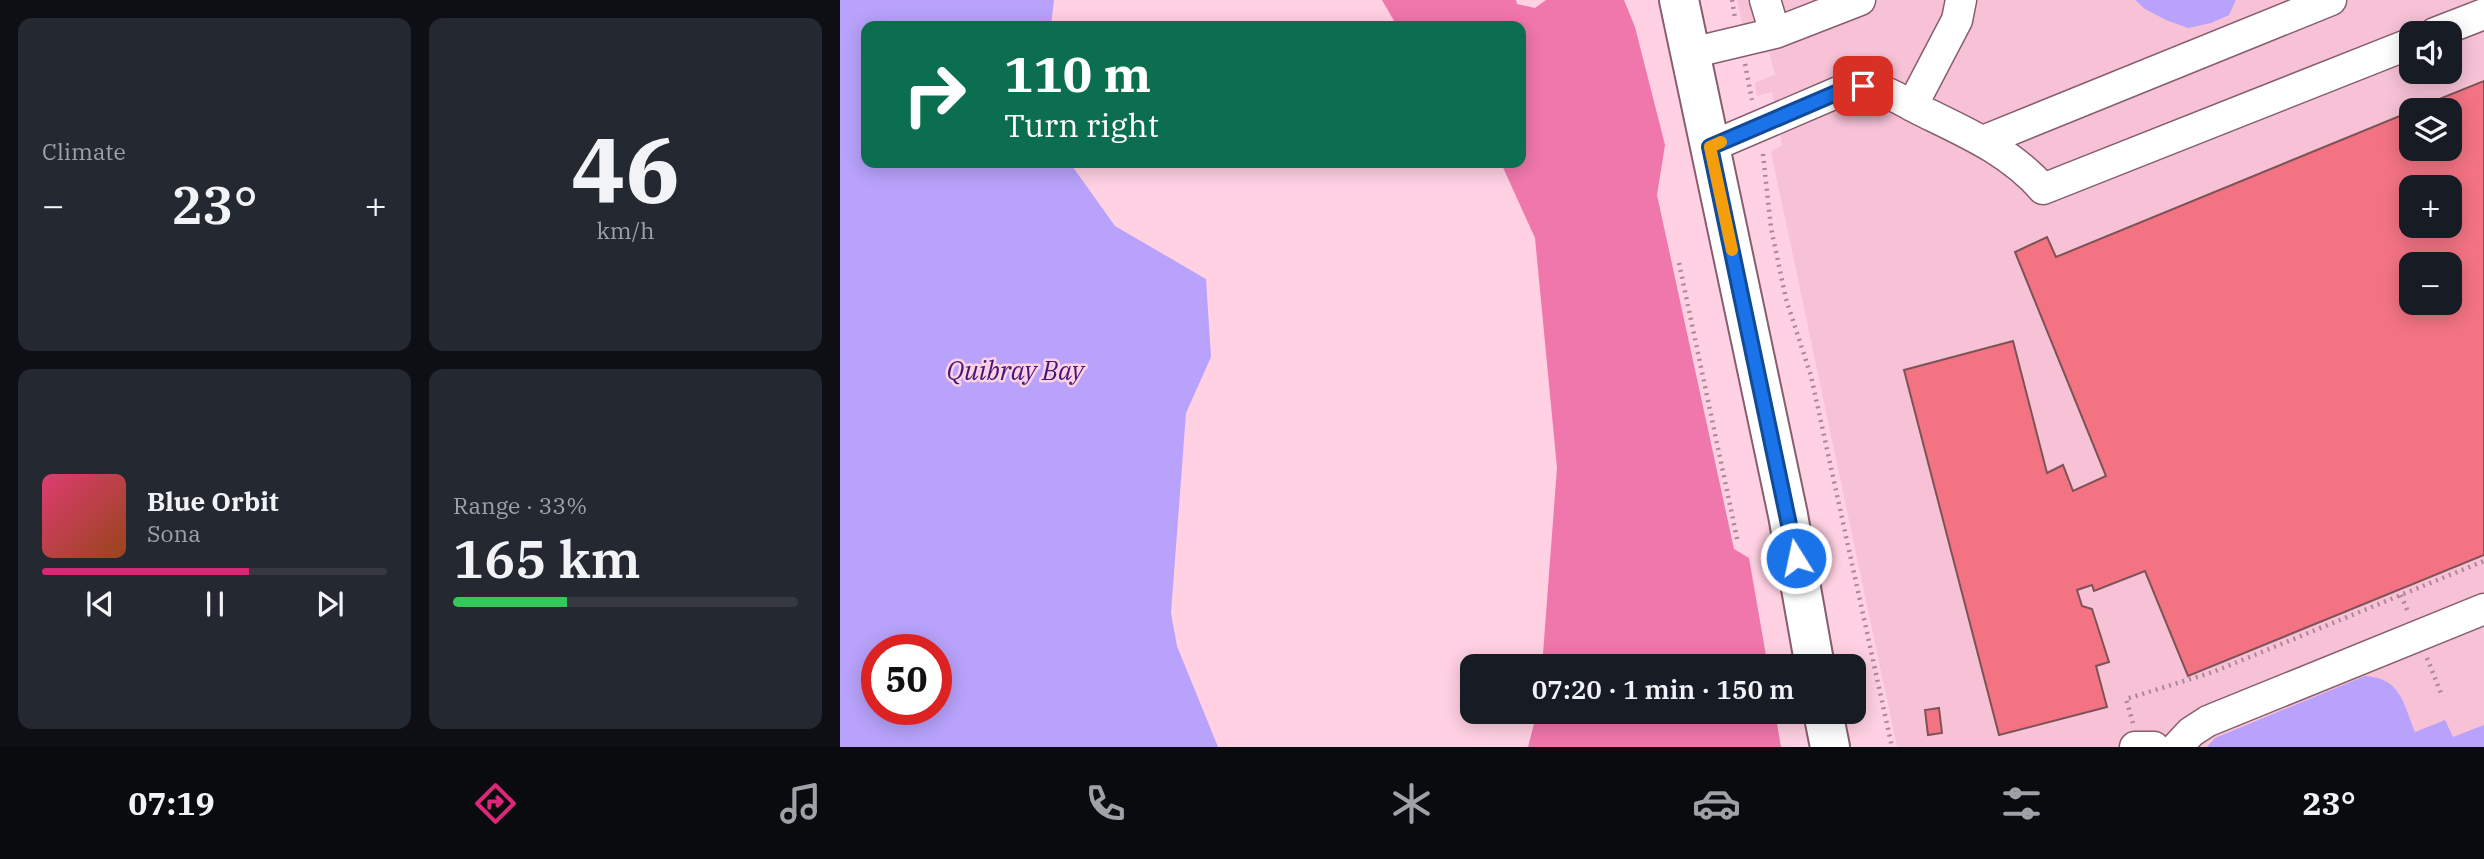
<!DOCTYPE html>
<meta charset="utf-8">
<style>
:root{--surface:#171b24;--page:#242831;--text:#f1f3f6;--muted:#9ea1a6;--line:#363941;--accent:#db2777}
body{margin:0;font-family:"IBM Plex Serif",serif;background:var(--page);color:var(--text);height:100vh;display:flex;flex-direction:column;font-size:26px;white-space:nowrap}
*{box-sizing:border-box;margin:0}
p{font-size:23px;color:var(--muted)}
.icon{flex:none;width:38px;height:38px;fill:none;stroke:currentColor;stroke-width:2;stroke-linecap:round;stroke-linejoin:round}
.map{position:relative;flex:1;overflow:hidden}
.panel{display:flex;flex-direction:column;gap:18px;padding:18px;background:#0d0f14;width:840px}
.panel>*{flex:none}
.guide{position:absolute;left:21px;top:21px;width:665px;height:147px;border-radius:14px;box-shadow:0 4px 18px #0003;background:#0b6e4f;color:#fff;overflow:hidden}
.controls{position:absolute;left:1559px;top:21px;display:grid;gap:14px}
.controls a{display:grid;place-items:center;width:63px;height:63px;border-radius:14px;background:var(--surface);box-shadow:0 4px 18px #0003;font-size:35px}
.speed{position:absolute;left:21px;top:634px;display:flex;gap:14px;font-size:35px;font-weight:700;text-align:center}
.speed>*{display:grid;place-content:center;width:91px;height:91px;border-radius:50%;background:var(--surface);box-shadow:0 4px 18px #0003;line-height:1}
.speed .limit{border:10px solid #d22;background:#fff;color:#111}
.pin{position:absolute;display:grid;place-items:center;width:60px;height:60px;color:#fff;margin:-30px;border-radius:14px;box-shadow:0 4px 10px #0006}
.me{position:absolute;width:77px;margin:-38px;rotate:350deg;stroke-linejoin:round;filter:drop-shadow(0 0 5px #0008)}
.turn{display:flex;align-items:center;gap:24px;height:147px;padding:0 28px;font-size:32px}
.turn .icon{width:91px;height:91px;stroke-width:2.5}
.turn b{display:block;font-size:49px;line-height:60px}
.big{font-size:52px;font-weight:600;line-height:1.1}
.panel .card{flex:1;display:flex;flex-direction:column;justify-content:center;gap:10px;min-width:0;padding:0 24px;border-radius:14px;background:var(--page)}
.panel .dial{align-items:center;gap:0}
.dial b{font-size:91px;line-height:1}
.song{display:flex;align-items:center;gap:21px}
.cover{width:84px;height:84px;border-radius:10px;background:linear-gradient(135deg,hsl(340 70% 55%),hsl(20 70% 35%))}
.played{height:7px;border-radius:4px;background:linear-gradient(90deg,var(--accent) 60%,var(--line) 60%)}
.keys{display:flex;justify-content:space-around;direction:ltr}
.heat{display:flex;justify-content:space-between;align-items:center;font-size:38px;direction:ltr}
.charge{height:10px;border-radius:5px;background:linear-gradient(90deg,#34c759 33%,var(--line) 0)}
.panel .tiles{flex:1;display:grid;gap:18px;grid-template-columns:repeat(2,1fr)}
.trip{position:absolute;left:620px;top:654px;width:406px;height:70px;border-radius:14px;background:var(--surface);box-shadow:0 4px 18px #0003;font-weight:600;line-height:70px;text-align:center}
.dock{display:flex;height:112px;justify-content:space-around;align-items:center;background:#090b0e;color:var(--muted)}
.dock .icon{width:49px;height:49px}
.dock .active{color:var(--accent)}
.dock b{font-size:32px;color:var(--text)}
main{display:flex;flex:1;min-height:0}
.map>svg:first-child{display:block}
.built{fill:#f7c2d6;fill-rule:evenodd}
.forest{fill:#f077ac}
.water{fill:#b8a2fb;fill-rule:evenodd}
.building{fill:#f37383;stroke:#7d5357;stroke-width:2;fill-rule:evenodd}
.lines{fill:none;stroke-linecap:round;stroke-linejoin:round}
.minor-casing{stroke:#865e6e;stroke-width:33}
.major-casing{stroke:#865e6e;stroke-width:42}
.path{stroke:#aa8895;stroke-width:4.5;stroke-dasharray:2 5;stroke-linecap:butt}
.minor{stroke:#fff;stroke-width:30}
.major{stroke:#fff;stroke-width:38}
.route-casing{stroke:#114b97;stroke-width:18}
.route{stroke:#1a73e8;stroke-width:12}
.slow{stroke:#f59e0b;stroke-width:12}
.labels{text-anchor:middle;stroke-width:5;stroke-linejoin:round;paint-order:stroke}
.water-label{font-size:26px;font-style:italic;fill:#3f197a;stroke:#ffd1e2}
</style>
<main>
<section class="panel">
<div class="tiles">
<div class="card"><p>Climate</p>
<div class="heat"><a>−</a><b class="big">23°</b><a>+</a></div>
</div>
<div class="card dial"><b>46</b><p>km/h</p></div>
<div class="card">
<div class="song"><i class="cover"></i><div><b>Blue Orbit</b><p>Sona</p></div></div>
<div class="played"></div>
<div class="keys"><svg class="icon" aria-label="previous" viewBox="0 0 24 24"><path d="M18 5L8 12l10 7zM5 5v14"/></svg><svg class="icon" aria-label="pause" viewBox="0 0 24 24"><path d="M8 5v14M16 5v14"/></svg><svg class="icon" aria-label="next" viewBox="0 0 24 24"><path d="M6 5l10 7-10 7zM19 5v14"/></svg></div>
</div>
<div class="card"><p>Range · 33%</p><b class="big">165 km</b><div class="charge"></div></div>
</div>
</section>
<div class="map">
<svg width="1644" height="747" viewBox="0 0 1644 747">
<rect width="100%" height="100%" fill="#ffd1e2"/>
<!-- built -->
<path class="built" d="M 897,0 L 1644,0 L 1644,747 L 1057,747 L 931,152 L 942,145 L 932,92 L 917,96 L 915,83 L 935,74 L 929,52 L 909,56 ZM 1572,33 L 1610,33 L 1610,72 L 1572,72 ZM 1572,110 L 1610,110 L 1610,149 L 1572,149 ZM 1572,187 L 1610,187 L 1610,226 L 1572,226 ZM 1572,264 L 1610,264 L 1610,303 L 1572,303 Z"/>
<!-- forest -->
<path class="forest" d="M 542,0 L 676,0 L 677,4 L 695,8 L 706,0 L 784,0 L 795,27 L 825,145 L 817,195 L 894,549 L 909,558 L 928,667 L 702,667 L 717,468 L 695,238 L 661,163 L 681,163 L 681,26 L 557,26 Z
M 697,712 L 935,712 L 941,747 L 688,747 Z"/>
<!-- water -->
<path class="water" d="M 0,0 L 214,0 L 211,26 L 26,26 L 26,163 L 230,163 L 275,226 L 366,279 L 371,357 L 346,413 L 331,613 L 337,646 L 378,747 L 0,747 ZM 37,649 L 96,649 L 96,709 L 37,709 Z
M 1295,0 L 1396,0 L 1389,15 L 1371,23 L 1348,28 L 1326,20 L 1305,9 Z
M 1525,676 C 1561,678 1563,703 1575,732 L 1605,720 L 1613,737 L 1644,725 L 1644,747 L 1367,747 L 1375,738 Z"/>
<!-- building -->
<path class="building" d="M 1644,81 L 1644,555 L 1348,676 L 1305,571 L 1254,591 L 1252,585 L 1237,590 L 1242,606 L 1252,609 L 1269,662 L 1256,666 L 1267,707 L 1159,735 L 1064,370 L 1173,341 L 1207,473 L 1223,465 L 1233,491 L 1266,476 L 1175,252 L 1207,237 L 1216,257 L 1572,111 L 1572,149 L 1610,149 L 1610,110 L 1572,110 ZM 1572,187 L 1610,187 L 1610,226 L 1572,226 ZM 1572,264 L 1610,264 L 1610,303 L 1572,303 Z
M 1099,708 L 1102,733 L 1088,735 L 1085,710 Z"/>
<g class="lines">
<defs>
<path id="minor" d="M 925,0 L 935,33
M 1595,33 L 1644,14
M 851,53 L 935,33 L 1020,0
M 1072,106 L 1117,20 L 1121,0
M 1143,141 L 1491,0
M 870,147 L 1003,90 C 1010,89 1018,86 1025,86 C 1044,89 1063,101 1080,110 C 1125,132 1170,151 1203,189 L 1572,43
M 1295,747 L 1314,747
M 1337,747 L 1351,732 L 1368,721 L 1644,609"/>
<path id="major" d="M 839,0 L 948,515 L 975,667
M 983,712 L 990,747"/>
</defs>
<!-- minor casing -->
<use href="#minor" class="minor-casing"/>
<!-- major casing -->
<use href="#major" class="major-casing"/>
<!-- path -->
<path class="path" d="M 892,0 L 895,18
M 905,64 L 912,100
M 923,154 L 931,228 L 946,299 L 971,376 L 1052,747
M 839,263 L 898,543
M 1561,595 L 1568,612
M 1587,658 L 1601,693
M 1293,723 L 1286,699 L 1373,672 L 1644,561"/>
<!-- minor -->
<use href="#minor" class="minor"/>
<!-- major -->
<use href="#major" class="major"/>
</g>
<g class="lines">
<defs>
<path id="route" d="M 956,558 L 870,147 L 1003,90 L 1023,86"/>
</defs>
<!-- route casing -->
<use href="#route" class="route-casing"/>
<!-- route -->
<use href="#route" class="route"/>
<!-- slow -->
<path class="slow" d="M 881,142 L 870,147 L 892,250"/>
</g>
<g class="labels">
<!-- water labels -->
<g class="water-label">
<text x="175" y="380">Quibray Bay</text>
</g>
</g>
</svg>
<div class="controls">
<a><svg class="icon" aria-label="sound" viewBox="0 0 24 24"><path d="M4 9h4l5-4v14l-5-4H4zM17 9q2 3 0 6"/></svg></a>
<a><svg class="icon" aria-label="layers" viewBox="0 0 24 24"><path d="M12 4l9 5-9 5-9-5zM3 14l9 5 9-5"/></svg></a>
<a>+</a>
<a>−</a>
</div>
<div class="speed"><div class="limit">50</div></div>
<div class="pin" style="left:1023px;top:86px;background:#d93025"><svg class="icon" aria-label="arrive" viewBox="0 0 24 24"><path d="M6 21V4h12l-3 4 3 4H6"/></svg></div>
<svg class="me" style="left:956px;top:558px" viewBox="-20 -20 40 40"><circle r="17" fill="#1a73e8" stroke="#fff" stroke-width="3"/><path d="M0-11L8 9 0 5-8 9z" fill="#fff"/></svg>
<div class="trip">07:20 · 1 min · 150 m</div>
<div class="guide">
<div class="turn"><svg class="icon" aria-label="right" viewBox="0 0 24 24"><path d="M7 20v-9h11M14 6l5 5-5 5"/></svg><div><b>110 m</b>Turn right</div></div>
</div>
</div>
</main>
<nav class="dock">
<b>07:19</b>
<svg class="icon active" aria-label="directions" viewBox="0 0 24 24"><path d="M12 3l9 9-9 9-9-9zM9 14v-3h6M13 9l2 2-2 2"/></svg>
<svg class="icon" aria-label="music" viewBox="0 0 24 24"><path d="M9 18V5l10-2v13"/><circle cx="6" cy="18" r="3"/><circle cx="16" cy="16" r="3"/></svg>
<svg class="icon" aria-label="phone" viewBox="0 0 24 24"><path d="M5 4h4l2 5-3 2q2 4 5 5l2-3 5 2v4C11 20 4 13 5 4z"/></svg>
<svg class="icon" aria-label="climate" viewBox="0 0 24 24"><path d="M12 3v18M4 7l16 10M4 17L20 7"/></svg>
<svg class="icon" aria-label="car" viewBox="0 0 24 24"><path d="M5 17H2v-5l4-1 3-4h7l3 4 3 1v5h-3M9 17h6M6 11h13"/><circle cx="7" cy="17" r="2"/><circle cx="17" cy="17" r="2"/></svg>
<svg class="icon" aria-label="filters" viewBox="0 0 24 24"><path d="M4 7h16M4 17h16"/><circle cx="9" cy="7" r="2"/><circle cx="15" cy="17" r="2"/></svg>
<b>23°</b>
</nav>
